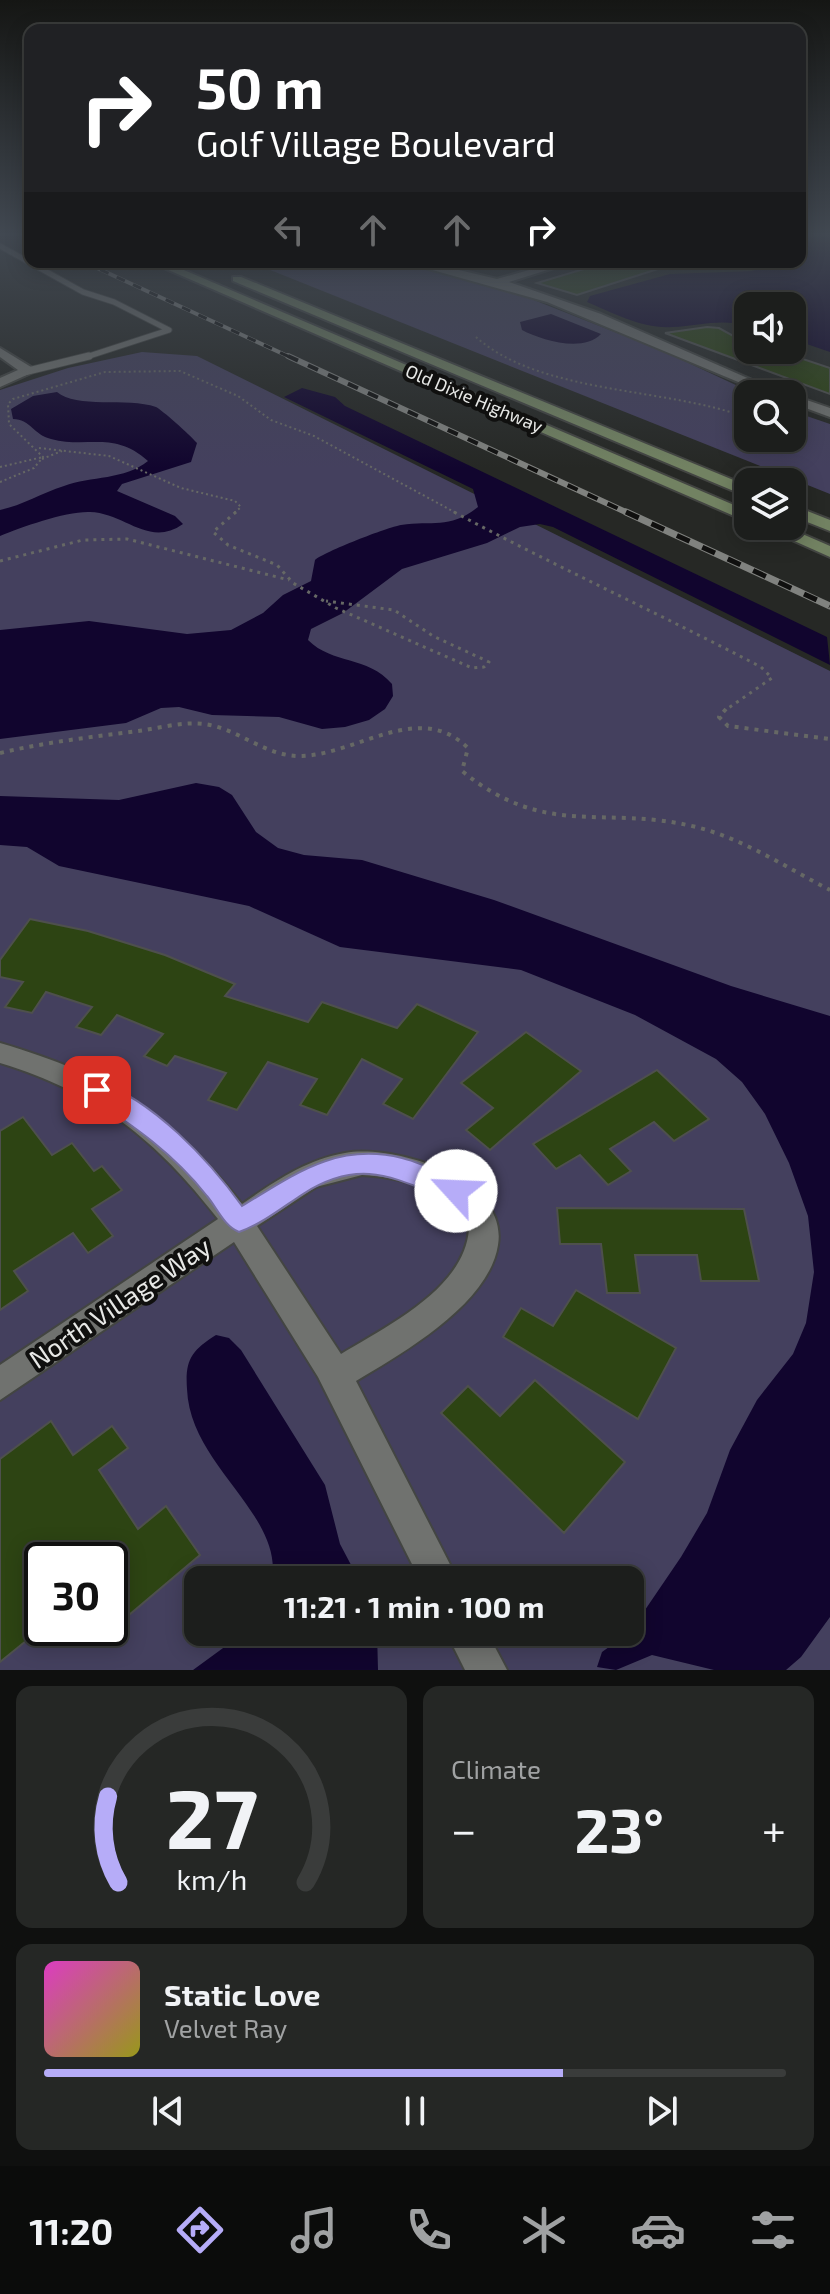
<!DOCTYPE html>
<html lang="en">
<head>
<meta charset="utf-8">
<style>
	:root { --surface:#1c1e1c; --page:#252725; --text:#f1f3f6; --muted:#a0a2a3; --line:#3a3c3b; --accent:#b6acf8 }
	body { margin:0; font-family:"Exo 2",sans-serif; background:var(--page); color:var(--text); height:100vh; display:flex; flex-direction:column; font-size:30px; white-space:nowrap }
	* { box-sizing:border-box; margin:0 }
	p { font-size:26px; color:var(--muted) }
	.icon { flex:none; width:44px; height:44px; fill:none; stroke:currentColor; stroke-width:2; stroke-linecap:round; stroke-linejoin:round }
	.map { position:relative; height:1670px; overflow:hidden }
	.side { display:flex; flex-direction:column; gap:16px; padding:16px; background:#0f100f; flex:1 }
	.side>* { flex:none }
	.guide { position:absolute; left:24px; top:24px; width:782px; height:244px; border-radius:16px; box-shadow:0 4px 20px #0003,0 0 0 2px var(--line); background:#202124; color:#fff; overflow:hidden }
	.tools { position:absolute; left:734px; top:292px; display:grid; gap:16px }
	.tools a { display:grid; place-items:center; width:72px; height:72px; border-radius:16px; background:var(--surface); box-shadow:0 4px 20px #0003,0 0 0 2px var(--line); font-size:40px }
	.speed { position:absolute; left:24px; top:1542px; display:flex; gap:16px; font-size:40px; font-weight:700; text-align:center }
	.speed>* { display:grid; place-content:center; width:104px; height:104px; border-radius:50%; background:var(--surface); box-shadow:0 4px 20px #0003,0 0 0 2px var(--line); line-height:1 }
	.speed .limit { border:4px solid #111; border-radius:12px; background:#fff; color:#111 }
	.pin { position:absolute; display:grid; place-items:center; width:68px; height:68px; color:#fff; margin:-34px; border-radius:16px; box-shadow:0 4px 12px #0006 }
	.me { position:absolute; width:88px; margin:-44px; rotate:295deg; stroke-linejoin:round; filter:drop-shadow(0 0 6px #0008) }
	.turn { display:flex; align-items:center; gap:28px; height:168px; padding:0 40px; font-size:36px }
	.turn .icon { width:104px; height:104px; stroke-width:2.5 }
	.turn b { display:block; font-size:56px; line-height:68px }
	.lanes { display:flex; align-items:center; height:76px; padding:0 40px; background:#0003; justify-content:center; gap:40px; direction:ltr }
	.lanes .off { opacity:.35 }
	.big { font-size:60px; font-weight:700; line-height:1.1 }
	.side .card { flex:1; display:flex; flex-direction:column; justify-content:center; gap:12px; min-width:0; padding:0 28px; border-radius:16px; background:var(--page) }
	.side .dial { align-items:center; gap:0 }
	.dial svg { height:208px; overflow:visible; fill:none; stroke:var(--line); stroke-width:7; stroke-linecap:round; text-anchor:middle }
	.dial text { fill:var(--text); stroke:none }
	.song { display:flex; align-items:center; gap:24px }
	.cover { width:96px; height:96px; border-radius:12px; background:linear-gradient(135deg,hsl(310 70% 55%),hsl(60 70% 35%)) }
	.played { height:8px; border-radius:4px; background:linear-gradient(90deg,var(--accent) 70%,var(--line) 70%) }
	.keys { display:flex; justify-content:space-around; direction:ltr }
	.heat { display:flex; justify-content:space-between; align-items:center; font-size:44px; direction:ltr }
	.side .tiles { flex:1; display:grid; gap:16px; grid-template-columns:1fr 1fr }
	.card:last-child { grid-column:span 2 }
	.trip { position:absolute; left:184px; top:1566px; width:460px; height:80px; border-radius:16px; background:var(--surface); box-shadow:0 4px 20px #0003,0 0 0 2px var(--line); font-weight:700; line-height:80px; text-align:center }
	.tabs { display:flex; height:128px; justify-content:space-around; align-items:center; background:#0b0c0b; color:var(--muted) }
	.tabs .icon { width:56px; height:56px }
	.tabs .active { color:var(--accent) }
	.tabs b { font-size:36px; color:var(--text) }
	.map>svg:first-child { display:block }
</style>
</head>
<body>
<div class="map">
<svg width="830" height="1670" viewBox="0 0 830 1670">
	<rect width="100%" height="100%" fill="#262825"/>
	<path fill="#44405e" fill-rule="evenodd" d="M 250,262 L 387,262 L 491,283 L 665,352 L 755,394 L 748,394 L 748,438 L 792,438 L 792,411 L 830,424 L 830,494 Z
		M 142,352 L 197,356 L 830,671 L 830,1670 L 0,1670 L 0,390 L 68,368 ZM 42,1560 L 110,1560 L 110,1628 L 42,1628 ZM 198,1580 L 630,1580 L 630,1632 L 198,1632 Z"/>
	<path fill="#11052e" d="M 800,234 L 830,234 L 830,352 L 792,339 L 792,306 L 748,306 L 748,326 C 720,318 700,326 672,327 C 643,329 613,313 587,302 L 590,296 L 670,274 L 755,271 L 721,262 L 800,262 Z
		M 551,314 L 601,334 C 583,353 541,340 522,330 L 520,322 Z
		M 302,388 L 335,397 L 345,406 L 827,637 L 830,665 L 553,527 L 540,524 L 520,527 L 487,543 L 402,569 L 343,613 L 311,629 L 308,640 C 333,665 367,655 392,684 L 393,696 L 385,709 L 369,720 L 345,727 L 322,729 L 279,717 L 212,715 L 179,707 L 161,708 L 126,723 L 0,739 L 0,630 L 89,621 L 187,634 L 231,630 L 263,613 L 283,595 L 311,581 L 315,560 C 324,552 388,527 401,525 C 433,520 449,530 478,507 L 473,489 L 284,397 Z
		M 57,392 C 76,409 127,397 156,407 C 162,410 189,434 197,443 L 191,462 L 122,484 L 117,491 L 175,516 L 183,524 C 149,548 125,513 90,512 C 66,511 22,527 0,536 L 0,510 C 23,505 42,493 64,486 C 91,476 125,480 148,461 C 113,430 88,449 51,439 C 34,435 30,419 13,419 L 11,409 L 33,396 Z
		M 196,783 L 219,787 L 232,795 L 256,832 L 278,848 L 304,855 L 362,860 L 494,900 L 731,986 L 830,1016 L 830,1617 L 801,1657 L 786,1670 L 714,1670 L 652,1655 L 616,1670 L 597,1667 L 602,1652 L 630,1632 L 681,1557 L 707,1513 L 730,1450 L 757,1400 L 793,1354 L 806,1323 L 814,1272 L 808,1216 L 789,1163 L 765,1114 L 742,1082 L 716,1059 L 635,1015 L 521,970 L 340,947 L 249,906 L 59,866 L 27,847 L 0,845 L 0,796 L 119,800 Z
		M 216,1335 L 229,1338 L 241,1350 L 325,1485 L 340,1544 L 359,1580 L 272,1580 C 283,1513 190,1466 187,1389 C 185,1360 191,1351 216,1335 Z
		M 245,1632 L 377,1632 L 378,1670 L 193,1670 Z"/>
	<path fill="#2d4413" stroke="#4e504d" stroke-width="2" d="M 578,262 L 666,262 L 667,266 L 577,295 L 537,283 L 584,269 L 578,267 Z
		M 707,327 L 719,328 L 748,344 L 748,350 L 776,350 L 830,368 L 830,394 L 665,333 Z
		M 30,919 L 88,931 L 165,955 L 235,984 L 225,996 L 308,1022 L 322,1002 L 397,1028 L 417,1004 L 478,1032 L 413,1119 L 383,1104 L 402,1079 L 362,1059 L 327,1115 L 300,1105 L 317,1079 L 268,1062 L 237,1110 L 208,1100 L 226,1073 L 175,1056 L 167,1066 L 144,1056 L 163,1034 L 117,1015 L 101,1035 L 76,1027 L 92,1007 L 46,992 L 32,1013 L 5,1007 L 23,982 L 0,977 L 0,960 Z
		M 526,1032 L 581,1071 L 490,1150 L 466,1130 L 493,1108 L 461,1083 Z
		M 657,1070 L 709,1119 L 674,1141 L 654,1122 L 610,1149 L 631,1171 L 608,1185 L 580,1155 L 556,1169 L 533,1144 Z
		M 23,1117 L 52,1155 L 72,1143 L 94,1171 L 102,1166 L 122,1190 L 92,1209 L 113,1236 L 88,1253 L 73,1233 L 14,1271 L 28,1291 L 0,1310 L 0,1131 Z
		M 557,1208 L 744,1209 L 759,1281 L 701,1281 L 697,1255 L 635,1255 L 640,1293 L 607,1293 L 601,1244 L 560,1244 Z
		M 576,1290 L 676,1348 L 638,1419 L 503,1337 L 521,1308 L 553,1326 Z
		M 535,1380 L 625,1462 L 564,1533 L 441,1413 L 468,1386 L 500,1416 Z
		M 51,1421 L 73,1455 L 112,1426 L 128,1448 L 99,1470 L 138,1529 L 166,1506 L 200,1555 L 110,1631 L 110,1560 L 42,1560 L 42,1628 L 0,1662 L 0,1459 Z"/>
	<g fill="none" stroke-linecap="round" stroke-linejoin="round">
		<defs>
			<path id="service-far1" d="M 0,246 L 83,292 L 114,302 L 169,330 L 83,358"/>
			<path id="service" d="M 24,372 L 89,356"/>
			<path id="minor" d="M 404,262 L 425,262 L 497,279 L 557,262 L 573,262 L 509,282 L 601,314 L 784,394 L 767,394 L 547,302 Z
				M 0,348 L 31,367 L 31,373 L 0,387 L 0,378 L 18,370 L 0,357 Z
				M 792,395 L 830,408 L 830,417 L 792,403 Z
				M 0,1043 C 112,1076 168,1113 242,1204 C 274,1182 305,1160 345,1153 C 395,1144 509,1179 498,1245 C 489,1304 403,1353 356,1381 L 458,1580 L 420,1580 L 318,1377 L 234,1242 L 0,1400 L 0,1365 L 218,1219 C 156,1139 98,1093 0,1063 ZM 362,1175 C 400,1177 452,1189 469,1228 C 466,1288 387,1326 341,1354 L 257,1226 L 316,1187 Z
				M 446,1632 L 487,1632 L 507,1670 L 465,1670 Z"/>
			<path id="secondary" d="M 150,262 L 165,262 L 748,511 L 748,522 Z
				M 233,277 L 241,277 L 748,486 L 748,497 L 233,281 Z
				M 792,505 L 830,520 L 830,531 L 792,516 Z
				M 761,526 L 784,526 L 830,546 L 830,557 Z"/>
		</defs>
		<use href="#service-far1" stroke="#434542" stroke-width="7"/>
		<use href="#service" stroke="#434542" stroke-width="9"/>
		<use href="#minor" stroke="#434542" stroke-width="4"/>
		<use href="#secondary" stroke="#434542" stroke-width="4"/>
		<path stroke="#666865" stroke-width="2" stroke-dasharray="2 3" stroke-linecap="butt" d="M 476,337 C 541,395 667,387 748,418
			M 39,448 L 109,456 L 181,488 L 235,501 L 241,507 L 233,514
			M 42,459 L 62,451
			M 0,467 L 43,457
			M 0,482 L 34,468 L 43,457 L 9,424 L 8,404 L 13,399 L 105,372 L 180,371 L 238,396 L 271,420 L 314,436 L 458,514"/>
		<path stroke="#666865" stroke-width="3" stroke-dasharray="3 5" stroke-linecap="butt" d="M 236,512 L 213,532 L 228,545 L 277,565 L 293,583 L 336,608 L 472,668 L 484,667 L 489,662 L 433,636 L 394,610 L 326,601
			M 454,512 C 555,566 660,614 761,667 L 772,678 L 724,711
			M 0,561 L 83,540 L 127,539 L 289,580"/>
		<path stroke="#666865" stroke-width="4" stroke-dasharray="4 6" stroke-linecap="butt" d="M 726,709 L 719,717 L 728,726 L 830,739
			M 0,753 C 46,742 92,737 138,731 C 161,728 187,720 210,725 C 243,732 267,757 302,756 C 358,754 419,700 468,748 L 462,771 C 547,840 603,804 696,827 C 744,839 787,868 830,890"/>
		<use href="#service-far1" stroke="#70726f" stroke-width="5"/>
		<use href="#service" stroke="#70726f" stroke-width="7"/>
		<use href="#minor" fill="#70726f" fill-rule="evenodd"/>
		<use href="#secondary" fill="#728262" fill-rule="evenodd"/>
		<defs>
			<path id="rail-far2" d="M 22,234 L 30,237
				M 84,262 L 292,358"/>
			<path id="rail-far1" d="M 288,356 L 630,514"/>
			<path id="rail" d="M 626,512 L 830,606"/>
		</defs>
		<use href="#rail-far2" stroke="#80827f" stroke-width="4"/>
		<use href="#rail-far1" stroke="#80827f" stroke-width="6"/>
		<use href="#rail" stroke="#80827f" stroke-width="7"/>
		<use href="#rail-far2" stroke="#10100f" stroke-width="3" stroke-dasharray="9" stroke-linecap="butt"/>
		<use href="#rail-far1" stroke="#10100f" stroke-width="4" stroke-dasharray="11" stroke-linecap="butt"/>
		<use href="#rail" stroke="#10100f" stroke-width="5" stroke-dasharray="14" stroke-linecap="butt"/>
	</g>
	<linearGradient id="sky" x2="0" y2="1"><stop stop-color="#151614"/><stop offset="0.5" stop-color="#414851"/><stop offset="1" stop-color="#414851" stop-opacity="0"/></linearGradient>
	<rect width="830" height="468" fill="url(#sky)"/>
	<path fill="#b6acf8" stroke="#7670a1" stroke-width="2" d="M 97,1081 C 153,1100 209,1160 242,1206 C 295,1174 337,1142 402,1158 C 423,1163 445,1175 465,1184 L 469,1191 L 465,1199 L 456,1202 C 398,1181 364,1155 303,1194 C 283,1207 262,1224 239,1232 C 224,1226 217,1208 207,1196 C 174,1154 133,1125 89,1097 L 86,1090 L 89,1084 Z"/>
	<g text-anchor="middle" stroke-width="8" stroke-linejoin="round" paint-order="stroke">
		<g font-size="18" fill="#e7e8e6" stroke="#10100f">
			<text transform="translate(474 399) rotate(23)" y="6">Old Dixie Highway</text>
		</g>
		<g font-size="26" fill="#e7e8e6" stroke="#10100f">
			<text transform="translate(120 1303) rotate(-34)" y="9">North Village Way</text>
		</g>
	</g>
</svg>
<div class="tools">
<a><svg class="icon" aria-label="sound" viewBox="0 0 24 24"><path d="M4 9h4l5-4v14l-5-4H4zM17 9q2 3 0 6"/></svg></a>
<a><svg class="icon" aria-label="search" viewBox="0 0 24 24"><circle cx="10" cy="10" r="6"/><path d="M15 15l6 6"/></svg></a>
<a><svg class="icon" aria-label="layers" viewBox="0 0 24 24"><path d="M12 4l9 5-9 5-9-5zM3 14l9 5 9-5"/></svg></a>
</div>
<div class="speed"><div class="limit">30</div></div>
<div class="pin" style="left:97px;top:1090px;background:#d93025"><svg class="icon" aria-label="arrive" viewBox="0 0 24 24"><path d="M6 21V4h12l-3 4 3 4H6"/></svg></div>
<svg class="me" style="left:456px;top:1191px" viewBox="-20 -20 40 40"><circle r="19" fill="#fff"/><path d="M0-13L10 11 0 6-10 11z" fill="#b6acf8"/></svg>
<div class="trip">11:21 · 1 min · 100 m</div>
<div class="guide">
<div class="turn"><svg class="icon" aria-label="right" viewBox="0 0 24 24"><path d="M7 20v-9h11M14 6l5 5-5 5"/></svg><div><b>50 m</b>Golf Village Boulevard</div></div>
<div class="lanes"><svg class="icon off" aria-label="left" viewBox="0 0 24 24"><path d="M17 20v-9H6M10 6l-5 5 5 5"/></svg><svg class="icon off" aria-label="ahead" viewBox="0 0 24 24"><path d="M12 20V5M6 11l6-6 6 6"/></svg><svg class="icon off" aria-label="ahead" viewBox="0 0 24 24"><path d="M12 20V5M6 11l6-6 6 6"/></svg><svg class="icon" aria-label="right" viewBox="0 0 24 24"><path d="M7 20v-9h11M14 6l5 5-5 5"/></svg></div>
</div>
</div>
<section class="side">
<div class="tiles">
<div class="card dial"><svg viewBox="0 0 100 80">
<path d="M14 69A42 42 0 1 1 86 69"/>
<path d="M14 69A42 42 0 0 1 10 36" stroke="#b6acf8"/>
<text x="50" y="56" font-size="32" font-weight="700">27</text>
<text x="50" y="72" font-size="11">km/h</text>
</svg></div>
<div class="card"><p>Climate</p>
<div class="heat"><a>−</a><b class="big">23°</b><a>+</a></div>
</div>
<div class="card">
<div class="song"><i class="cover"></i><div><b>Static Love</b><p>Velvet Ray</p></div></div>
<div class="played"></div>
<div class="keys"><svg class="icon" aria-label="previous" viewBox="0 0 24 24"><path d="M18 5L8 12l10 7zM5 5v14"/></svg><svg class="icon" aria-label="pause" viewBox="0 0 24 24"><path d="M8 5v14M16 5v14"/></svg><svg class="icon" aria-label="next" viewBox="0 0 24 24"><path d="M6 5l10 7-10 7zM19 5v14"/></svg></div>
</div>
</div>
</section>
<nav class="tabs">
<b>11:20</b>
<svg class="icon active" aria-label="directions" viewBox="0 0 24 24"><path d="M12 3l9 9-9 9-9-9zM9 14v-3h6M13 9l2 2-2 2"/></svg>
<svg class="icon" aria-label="music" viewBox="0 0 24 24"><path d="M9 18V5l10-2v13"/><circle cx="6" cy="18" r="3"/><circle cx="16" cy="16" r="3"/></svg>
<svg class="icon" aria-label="phone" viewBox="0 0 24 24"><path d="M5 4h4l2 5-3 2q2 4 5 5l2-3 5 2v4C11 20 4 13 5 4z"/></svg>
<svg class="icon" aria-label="climate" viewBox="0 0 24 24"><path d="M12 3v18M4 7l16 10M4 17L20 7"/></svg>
<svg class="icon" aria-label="car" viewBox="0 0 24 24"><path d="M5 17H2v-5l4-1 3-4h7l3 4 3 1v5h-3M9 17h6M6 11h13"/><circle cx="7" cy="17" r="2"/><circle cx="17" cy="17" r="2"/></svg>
<svg class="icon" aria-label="filters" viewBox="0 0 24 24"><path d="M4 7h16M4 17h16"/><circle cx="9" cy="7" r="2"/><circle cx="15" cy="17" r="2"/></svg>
</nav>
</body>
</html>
